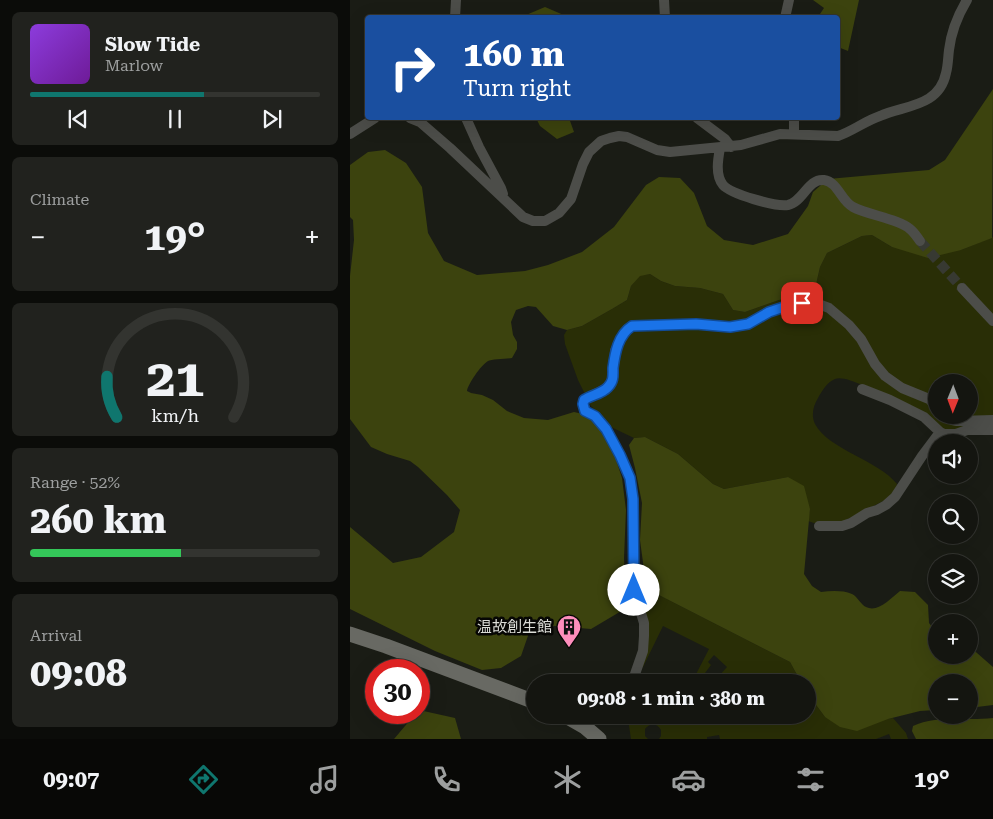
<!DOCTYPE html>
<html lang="en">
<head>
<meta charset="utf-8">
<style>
	:root { --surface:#141510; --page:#21221e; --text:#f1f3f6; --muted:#9d9f9f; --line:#333430; --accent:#0f766e }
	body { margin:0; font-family:"Roboto Serif","Noto Sans JP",serif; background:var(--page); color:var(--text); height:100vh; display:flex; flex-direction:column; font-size:19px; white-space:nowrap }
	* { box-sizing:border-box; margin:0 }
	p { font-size:16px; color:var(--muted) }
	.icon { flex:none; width:28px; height:28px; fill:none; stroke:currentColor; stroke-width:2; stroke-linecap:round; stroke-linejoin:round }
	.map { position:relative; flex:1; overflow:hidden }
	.drawer { display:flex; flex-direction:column; gap:12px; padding:12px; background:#0b0c09; width:350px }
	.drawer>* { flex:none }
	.hud { position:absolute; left:15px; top:15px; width:475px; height:105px; border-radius:5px; box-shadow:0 5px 20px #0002,0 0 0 1px var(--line); background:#1a4fa0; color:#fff; overflow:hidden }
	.needle { width:32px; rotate:181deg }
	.tools { position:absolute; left:578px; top:374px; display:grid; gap:10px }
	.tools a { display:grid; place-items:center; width:50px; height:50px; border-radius:50%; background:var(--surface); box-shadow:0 5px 20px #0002,0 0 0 1px var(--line); font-size:25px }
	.speed { position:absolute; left:15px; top:659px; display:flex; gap:10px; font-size:25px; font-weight:700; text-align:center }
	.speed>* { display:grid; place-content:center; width:65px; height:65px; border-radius:50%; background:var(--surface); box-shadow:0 5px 20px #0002,0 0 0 1px var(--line); line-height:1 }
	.speed .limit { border:8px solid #d22; background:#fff; color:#111 }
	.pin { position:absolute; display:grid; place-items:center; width:42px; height:42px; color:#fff; margin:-21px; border-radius:10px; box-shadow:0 2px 8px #0006 }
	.me { position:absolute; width:55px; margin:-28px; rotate:0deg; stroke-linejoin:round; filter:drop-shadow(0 0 4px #0008) }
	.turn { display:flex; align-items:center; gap:18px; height:105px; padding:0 15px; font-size:22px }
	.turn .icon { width:65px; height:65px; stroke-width:2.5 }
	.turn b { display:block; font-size:35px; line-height:42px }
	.big { font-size:38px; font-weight:700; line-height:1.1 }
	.drawer .card { flex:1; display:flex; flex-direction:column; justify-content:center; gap:8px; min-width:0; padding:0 18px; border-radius:8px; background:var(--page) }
	.drawer .dial { align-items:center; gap:0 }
	.dial svg { height:130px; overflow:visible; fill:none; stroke:var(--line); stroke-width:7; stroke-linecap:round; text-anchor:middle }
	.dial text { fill:var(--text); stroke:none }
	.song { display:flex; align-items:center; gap:15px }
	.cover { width:60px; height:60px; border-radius:8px; background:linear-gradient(135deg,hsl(270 70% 55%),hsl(280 70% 35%)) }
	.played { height:5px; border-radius:2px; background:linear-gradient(90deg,var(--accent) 60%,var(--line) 60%) }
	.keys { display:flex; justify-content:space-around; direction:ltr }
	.heat { display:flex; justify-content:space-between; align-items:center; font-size:28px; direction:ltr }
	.charge { height:8px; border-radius:4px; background:linear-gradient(90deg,#34c759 52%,var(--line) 0) }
	.trip { position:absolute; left:176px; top:674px; width:290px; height:50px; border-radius:25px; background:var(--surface); box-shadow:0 5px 20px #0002,0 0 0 1px var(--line); font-weight:700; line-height:50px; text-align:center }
	.tab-bar { display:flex; height:80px; justify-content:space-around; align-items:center; background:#080806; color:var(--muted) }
	.tab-bar .icon { width:35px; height:35px }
	.tab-bar .on { color:var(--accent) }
	.tab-bar b { font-size:22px; color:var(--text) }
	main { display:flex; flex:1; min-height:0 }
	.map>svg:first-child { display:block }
</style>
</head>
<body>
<main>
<section class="drawer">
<div class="card">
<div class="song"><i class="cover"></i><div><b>Slow Tide</b><p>Marlow</p></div></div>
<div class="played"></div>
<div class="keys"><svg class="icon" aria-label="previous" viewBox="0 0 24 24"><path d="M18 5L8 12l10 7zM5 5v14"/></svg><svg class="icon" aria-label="pause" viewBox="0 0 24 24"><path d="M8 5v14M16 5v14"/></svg><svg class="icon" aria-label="next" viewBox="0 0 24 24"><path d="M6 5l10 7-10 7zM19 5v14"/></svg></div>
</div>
<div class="card"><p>Climate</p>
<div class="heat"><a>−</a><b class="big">19°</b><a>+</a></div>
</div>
<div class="card dial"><svg viewBox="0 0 100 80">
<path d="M14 69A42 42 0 1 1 86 69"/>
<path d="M14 69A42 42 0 0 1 8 44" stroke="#0f766e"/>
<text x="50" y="56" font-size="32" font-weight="700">21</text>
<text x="50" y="72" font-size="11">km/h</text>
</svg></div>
<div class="card"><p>Range · 52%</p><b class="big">260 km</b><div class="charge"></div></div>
<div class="card"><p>Arrival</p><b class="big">09:08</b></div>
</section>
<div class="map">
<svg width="643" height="739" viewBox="0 0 643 739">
	<rect width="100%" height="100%" fill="#1a1c15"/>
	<path fill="#292e06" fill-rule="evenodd" d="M 522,235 L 542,247 L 611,250 L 643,237 L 643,427 C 634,428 600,433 594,430 C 572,422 504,372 485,379 C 477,382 472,391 468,398 C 463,406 461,416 465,424 C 479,450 528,460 547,484 L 545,490 L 537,499 L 492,522 L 464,523 L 458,521 L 460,509 L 438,477 L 374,489 L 363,484 L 328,454 L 295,437 L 284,438 L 261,427 L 241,406 L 228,380 L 215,344 L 214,335 L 217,330 L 232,326 L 262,309 L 277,300 L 281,286 L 290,275 L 300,274 L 311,281 L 325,286 L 350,288 L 373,294 L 383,310 L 395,312 L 429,300 L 457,296 L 465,289 L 470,267 L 477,253 L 512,236 ZM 586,382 L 619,382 L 619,415 L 586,415 Z
		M 309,595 L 440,662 L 451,682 L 383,682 L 373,674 L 365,682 L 342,682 L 359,649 L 313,626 L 293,667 L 291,668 L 292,610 L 298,602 L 303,601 ZM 364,655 L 377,667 L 369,676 L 365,673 L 361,678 L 355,673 L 361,665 L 358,662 Z
		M 458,694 L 475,717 L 538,719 L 543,718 L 556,733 L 558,739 L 541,739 L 539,734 L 526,739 L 370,739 L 369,735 L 357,737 L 357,739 L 309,739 L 311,736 L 311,730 C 307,723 300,723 295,729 L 295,736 L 298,739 L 281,739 L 278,719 L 273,715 L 387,715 L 386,717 L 394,724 L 402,715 L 458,715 Z"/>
	<path fill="#3c430e" d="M 463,0 L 509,0 L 498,51 L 488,47 L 488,18 L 468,17 L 474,8 Z
		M 195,7 L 216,16 L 216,17 L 174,17 L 176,15 Z
		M 643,89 L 642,238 L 611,250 L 578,258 L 542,247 L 522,235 L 512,236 L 477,253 L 470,267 L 465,289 L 457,296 L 429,300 L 395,312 L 383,310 L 373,294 L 350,288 L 325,286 L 311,281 L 300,274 L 290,276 L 281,286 L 277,300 L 262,309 L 232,326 L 217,330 L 203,326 L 186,307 L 178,306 L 166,310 L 161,322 L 163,335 L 167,342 L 167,349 L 162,358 C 156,359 141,359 138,361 C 131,365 118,384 117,391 L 121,393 L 132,395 L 143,400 L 157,411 L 174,418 L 198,420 L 224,412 L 233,414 L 244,419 L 262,447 L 272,478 L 276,510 L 274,558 L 276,595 L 273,610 L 241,629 L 194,625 L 180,630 L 171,656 L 151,668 L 132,670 L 85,651 L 0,609 L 0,527 L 43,563 L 71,557 L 104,532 L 110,510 L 97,495 L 68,467 L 60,461 L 37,454 L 21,447 L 0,419 L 0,276 L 4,240 L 3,220 L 0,217 L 0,165 L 18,152 L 35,150 L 56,163 L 72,187 L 78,233 L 94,261 L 127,275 L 175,271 L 198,265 L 232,252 L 264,227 L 296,185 L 309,177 L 330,178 L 344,193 L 357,226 L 374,240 L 403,245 L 438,234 L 458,206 L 463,192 L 478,179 L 579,170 L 595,160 Z
		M 186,118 L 219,118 L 224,132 L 207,139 L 190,126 Z
		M 295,437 L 328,454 L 363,484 L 374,489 L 438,477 L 454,486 L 460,509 L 454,574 L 462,586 L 471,592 C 481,591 492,590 502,594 C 508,597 511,605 516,607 C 528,613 541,598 550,591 L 565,592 L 578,605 L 579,623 L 586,632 L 586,655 L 619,655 L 619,646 L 643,667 L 643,705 L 619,708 L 619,682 L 586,682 L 586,710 L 570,711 L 538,719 L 507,731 L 490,727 L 475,717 L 458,694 L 458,682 L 451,682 L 440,662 L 303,592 L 294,570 L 290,540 L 292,503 L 285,468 L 279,445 L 284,438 Z
		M 69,710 L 105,718 L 111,739 L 44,739 L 66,713 L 69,712 Z
		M 643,718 L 643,739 L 566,739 L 562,731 L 563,726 C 584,715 619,721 643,718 Z"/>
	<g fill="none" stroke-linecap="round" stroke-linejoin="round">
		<path stroke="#373932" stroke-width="10" stroke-dasharray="10 5" stroke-linecap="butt" d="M 570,241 L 612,288"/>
		<path stroke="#4c4d49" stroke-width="10" d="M 314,0 L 315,18
			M 105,18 L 106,0
			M 435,18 L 439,0
			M 60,118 L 70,122 L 100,148 L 173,217 L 183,221 L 195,221 L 209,213 L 221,199 L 233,164 L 239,152 L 251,141 L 260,138 L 269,136 L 277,137 L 307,150 L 320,152 L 391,145 L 430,134 L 488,136 C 503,131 515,121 530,116 C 555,105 589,107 596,73 C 598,66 598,58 599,50 C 601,33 608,15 617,0
			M 116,118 L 129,147 L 151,188 L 153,194
			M 347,118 L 375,139 L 381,147
			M 444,118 L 444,134
			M 0,134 L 25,118
			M 370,148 C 368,159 365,175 373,185 C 381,194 425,207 438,205 C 453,202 458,178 474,180 C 488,182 491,201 503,207 C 518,215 549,219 560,229 C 564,232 567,237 570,241
			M 612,288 L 643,321
			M 512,389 L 540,400 L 574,417 L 590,432 L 594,434 L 606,434 L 617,430 L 643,430
			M 595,415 L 602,420 L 607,421 L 643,420
			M 469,526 L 492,526 L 501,523 L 517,513 L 527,510 L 536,505 L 545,497 L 572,456 L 590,432
			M 285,674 L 293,651 L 294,636 L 294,623 L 284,590 L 283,499 L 280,478 L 270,455 L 256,429 L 245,416 L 235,411 L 233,404 L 234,400 C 245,392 256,393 263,379 L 265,351 L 273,334 L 277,329 L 282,326 L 346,324 L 380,327 L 398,324 L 419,312 L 440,305 L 463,302 L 479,308 L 499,325 L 511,339 L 525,364 L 535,376 L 552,388 L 579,399 L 586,406"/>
		<path stroke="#686963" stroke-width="15" d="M 0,634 L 36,646 L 185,702
			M 214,715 L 235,727 L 249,739"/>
	</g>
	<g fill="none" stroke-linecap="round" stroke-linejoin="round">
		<defs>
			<path id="route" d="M 284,590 L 283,499 L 280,478 L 270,455 L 256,429 L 245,416 L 235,411 L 233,404 L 234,400 C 241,395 252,394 258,387 C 264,381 263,375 263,368 C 265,353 268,335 282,326 L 346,324 L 380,327 L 398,324 L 419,312 L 440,305 L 452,303"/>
		</defs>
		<use href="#route" stroke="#114b97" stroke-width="12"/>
		<use href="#route" stroke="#1a73e8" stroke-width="9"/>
	</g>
	<defs>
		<symbol id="building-pin" viewBox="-11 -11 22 30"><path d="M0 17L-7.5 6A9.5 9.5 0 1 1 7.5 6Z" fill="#fe8ebc" stroke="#060604"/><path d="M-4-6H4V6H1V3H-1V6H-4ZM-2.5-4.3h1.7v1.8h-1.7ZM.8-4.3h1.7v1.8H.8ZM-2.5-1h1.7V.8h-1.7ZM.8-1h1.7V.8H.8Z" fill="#111"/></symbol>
	</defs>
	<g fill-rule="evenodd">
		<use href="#building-pin" x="205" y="613" width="28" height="38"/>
	</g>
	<g text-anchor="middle" stroke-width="5" stroke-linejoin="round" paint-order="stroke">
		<g font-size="15" fill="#dbdcd7" stroke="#060604" text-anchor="end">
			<text x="202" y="632">温故創生館</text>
		</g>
	</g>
</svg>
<div class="tools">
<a><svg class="needle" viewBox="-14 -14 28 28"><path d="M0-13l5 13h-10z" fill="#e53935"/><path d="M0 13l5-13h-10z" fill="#9d9f9f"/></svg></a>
<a><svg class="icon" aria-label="sound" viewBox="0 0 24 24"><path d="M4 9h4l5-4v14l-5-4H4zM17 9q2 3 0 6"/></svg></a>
<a><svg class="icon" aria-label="search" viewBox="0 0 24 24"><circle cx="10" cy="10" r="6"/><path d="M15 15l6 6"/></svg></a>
<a><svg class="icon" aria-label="layers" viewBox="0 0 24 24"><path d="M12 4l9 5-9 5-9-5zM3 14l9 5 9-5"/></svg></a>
<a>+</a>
<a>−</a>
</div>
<div class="speed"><div class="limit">30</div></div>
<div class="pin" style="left:452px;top:303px;background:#d93025"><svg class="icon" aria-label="arrive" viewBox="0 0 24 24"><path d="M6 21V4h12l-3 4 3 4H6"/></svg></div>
<svg class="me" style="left:284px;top:590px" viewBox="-20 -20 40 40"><circle r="19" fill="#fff"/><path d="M0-13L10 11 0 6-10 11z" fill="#1a73e8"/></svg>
<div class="trip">09:08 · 1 min · 380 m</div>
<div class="hud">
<div class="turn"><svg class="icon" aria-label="right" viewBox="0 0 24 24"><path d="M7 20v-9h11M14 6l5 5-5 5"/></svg><div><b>160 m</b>Turn right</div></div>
</div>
</div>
</main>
<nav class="tab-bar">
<b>09:07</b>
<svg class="icon on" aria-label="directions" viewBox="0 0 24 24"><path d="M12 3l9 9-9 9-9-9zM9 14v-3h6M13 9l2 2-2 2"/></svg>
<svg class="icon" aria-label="music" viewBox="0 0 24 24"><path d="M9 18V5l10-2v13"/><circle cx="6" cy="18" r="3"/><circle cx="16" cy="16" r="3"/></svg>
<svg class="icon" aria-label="phone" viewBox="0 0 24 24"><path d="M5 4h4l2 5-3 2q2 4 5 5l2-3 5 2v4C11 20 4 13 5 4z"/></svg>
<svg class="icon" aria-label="climate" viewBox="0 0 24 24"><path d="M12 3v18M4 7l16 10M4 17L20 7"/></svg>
<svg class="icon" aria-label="car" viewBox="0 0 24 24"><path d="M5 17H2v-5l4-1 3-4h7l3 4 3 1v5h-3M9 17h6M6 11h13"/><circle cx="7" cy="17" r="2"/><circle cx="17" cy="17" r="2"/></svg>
<svg class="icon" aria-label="filters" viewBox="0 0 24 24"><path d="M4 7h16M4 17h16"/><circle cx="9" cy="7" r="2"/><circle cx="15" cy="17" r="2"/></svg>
<b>19°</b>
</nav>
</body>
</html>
